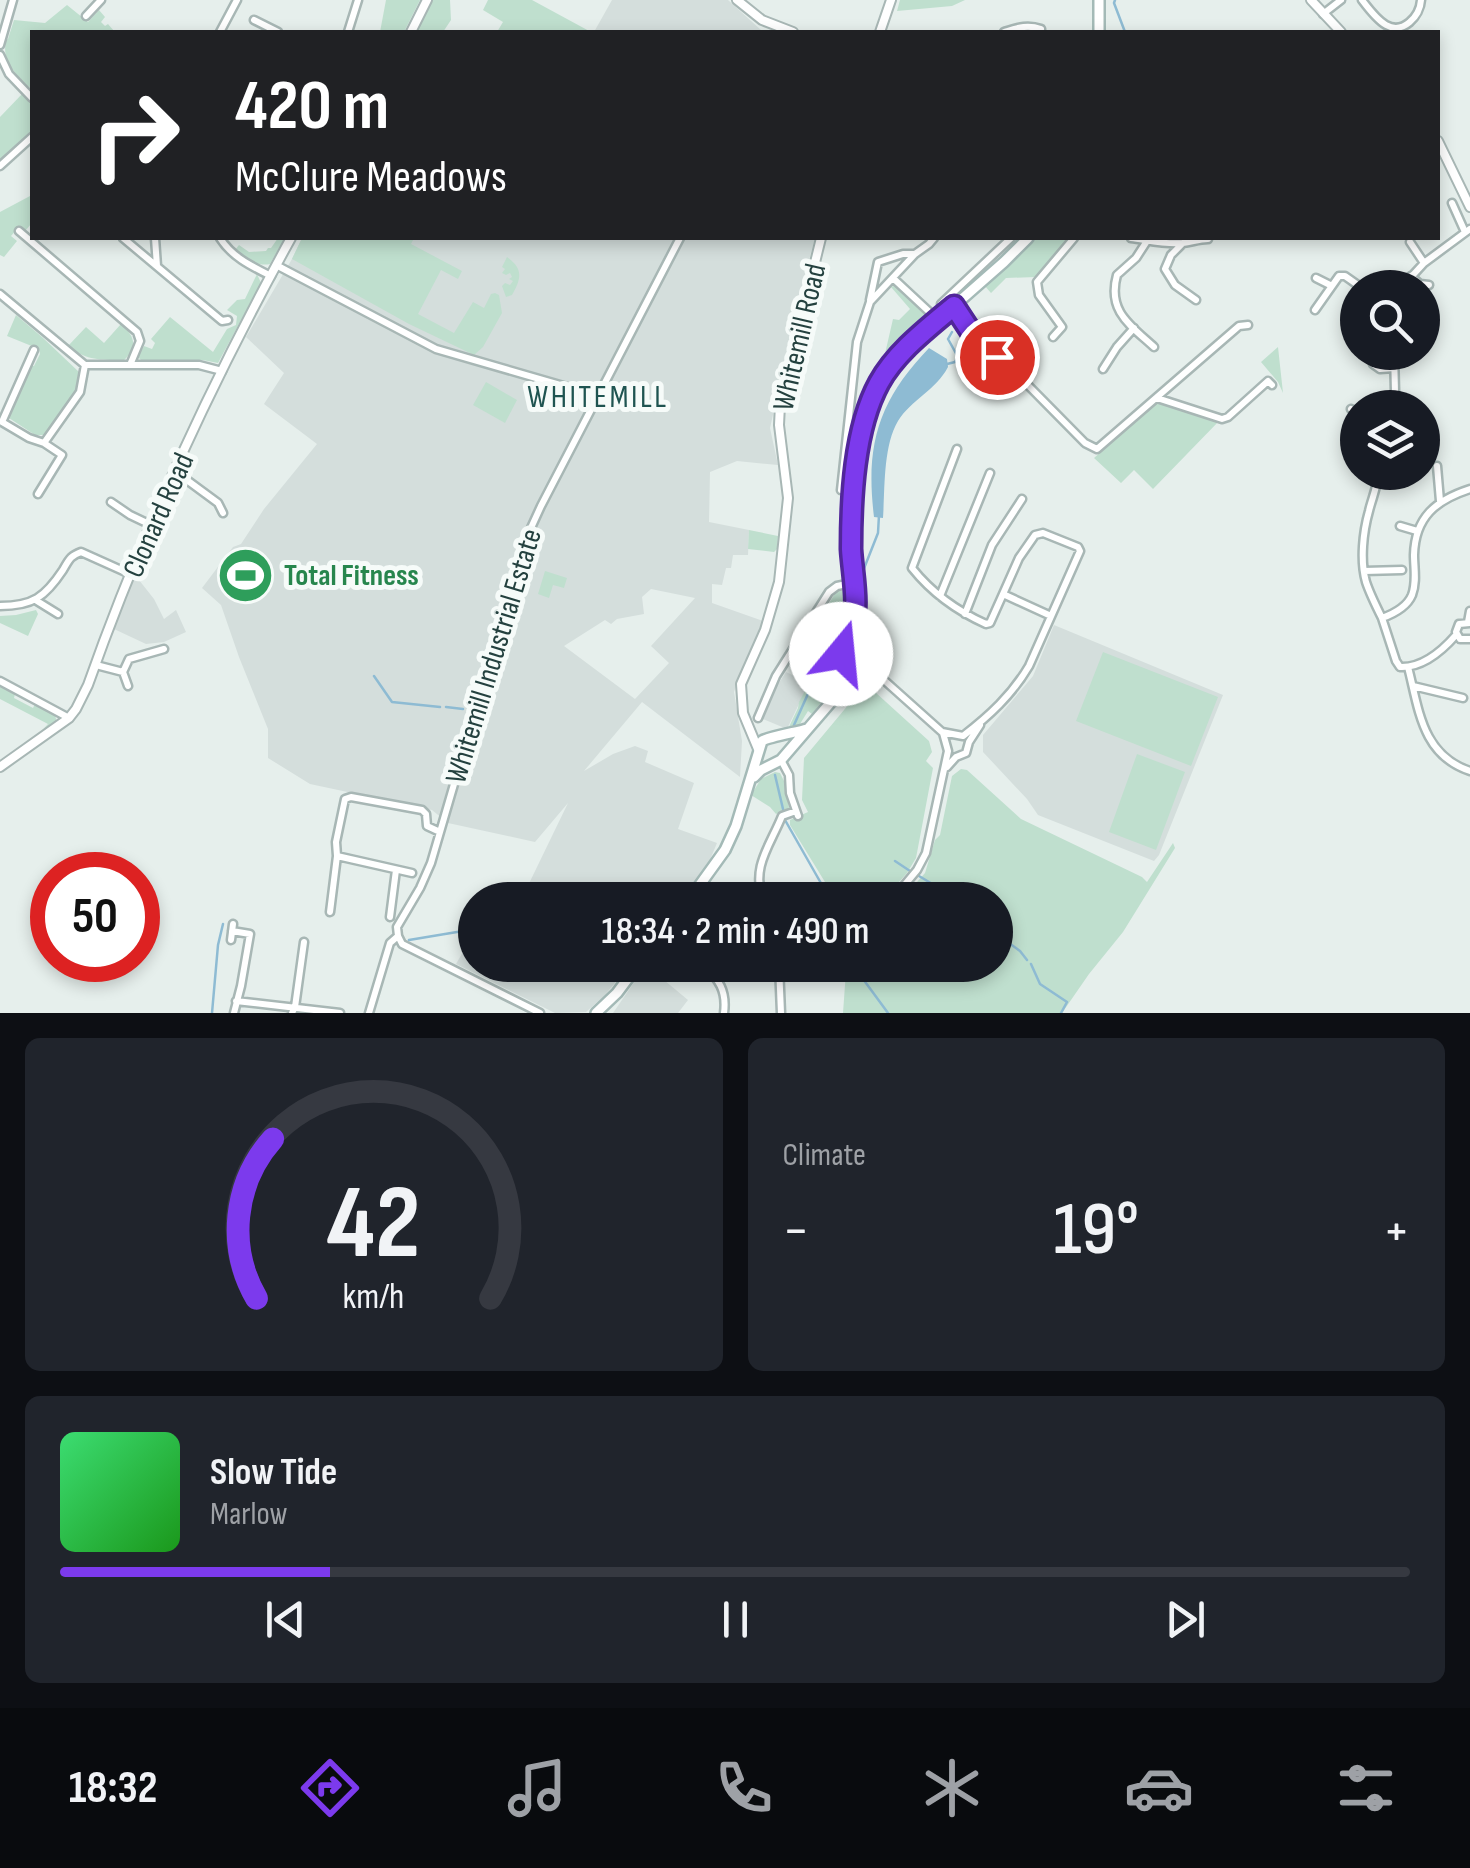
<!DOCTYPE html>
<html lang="en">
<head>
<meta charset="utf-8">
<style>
	:root { --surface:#171b24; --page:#20242c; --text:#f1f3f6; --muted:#9ea1a6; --line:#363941; --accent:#7c3aed }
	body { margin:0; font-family:"Sofia Sans Condensed",sans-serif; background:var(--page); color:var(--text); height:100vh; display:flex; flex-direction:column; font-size:38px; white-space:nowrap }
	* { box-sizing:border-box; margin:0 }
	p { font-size:32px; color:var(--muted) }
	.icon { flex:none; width:55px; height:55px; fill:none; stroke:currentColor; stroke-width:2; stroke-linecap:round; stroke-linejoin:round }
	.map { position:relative; height:1013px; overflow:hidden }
	.sheet { display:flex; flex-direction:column; gap:25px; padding:25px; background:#0d0f14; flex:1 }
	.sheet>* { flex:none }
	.hud { position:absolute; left:30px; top:30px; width:1410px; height:210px; border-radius:0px; box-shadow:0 5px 15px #0003; background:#202124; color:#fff; overflow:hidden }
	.buttons { position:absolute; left:1340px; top:270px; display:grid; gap:20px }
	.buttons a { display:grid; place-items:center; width:100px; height:100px; border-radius:50%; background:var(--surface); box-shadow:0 5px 15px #0003; font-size:50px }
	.speed { position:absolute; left:30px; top:852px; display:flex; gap:20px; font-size:50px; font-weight:700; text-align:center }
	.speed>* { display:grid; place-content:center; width:130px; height:130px; border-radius:50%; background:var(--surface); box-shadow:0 5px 15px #0003; line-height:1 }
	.speed .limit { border:15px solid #d22; background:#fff; color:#111 }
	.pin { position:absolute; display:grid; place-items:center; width:85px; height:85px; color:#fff; margin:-42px; border:5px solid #fff; border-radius:50%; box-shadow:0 2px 10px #0007 }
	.me { position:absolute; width:110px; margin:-55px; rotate:17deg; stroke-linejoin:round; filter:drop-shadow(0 0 8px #0008) }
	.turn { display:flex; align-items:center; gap:35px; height:210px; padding:0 40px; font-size:45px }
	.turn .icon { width:130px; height:130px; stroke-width:2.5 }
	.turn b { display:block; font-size:70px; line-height:85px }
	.big { font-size:75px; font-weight:600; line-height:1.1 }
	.sheet .widget { flex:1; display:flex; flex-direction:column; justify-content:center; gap:15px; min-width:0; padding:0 35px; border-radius:15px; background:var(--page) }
	.sheet .dial { align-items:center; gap:0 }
	.dial svg { height:260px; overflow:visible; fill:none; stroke:var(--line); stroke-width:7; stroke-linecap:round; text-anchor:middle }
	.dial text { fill:var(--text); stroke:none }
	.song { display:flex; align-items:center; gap:30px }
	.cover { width:120px; height:120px; border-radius:15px; background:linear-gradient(135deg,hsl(140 70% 55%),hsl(120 70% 35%)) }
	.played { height:10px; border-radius:5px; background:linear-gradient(90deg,var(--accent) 20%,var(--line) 20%) }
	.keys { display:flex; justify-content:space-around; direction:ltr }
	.heat { display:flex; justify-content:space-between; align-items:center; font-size:55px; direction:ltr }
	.sheet .tiles { flex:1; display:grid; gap:25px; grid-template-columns:1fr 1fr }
	.widget:last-child { grid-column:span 2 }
	.trip { position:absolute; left:458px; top:882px; width:555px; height:100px; border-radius:50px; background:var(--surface); box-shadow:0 5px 15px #0003; font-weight:600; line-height:100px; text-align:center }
	.menu { display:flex; height:160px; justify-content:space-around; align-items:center; background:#090b0e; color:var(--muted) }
	.menu .icon { width:70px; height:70px }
	.menu .active { color:var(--accent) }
	.menu b { font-size:45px; color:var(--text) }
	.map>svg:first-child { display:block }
</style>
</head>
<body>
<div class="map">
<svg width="1470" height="1013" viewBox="0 0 1470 1013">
	<rect width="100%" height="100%" fill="#e6efec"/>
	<path fill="#d4dedc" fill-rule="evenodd" d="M 612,0 L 728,0 L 761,30 L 770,32 L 594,32 Z
		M 302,238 L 815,238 L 801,290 L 770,428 L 778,465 L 737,461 L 710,472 L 709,522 L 749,530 L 748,555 L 733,555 L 731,568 L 726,568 L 722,585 L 712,584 L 712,603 L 763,621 L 741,671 L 734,692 L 742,741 L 740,777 L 642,702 L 584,771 L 613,754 L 635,746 L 648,751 L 645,762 L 694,783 L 678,829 L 717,843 L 704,874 L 683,900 L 521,900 L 568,803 L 535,842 L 448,823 L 432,810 L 310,784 L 268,758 L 268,729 L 239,657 L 221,605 L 202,588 L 233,547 L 241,544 L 264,509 L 317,444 L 264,404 L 284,373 L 246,337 L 292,259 ZM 651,589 L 695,598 L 651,646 L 669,663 L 635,699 L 564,646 L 605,620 L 611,624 L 617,619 L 644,614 L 642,597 Z
		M 135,575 L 154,599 L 164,619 L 176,610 L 186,632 L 164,642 L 146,644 L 114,629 Z
		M 1054,625 L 1223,695 L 1159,855 L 1154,861 L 1038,815 L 1027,799 L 983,752 L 983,735 L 1033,676 Z
		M 786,672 L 809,683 L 787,729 L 763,719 L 777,686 Z
		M 475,931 L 475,965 L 630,965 L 604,996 L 586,1012 L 555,1013 L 456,964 Z
		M 646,965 L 675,965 L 664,980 L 688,1000 L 678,1013 L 613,1013 Z"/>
	<path fill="#bfdfce" d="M 386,0 L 420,0 L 404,32 L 380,32 Z
		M 432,0 L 450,0 L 451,20 L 443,32 L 424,32 L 417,29 Z
		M 488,0 L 532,0 L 591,32 L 497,32 L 503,22 L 483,10 Z
		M 900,0 L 965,0 L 952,6 L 897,11 Z
		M 67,5 L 88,22 L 99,10 L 105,17 L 101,22 L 105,26 L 108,24 L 114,31 L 32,32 L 32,90 C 17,75 1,63 6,40 L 8,39 L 14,20 L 45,23 Z
		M 23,93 L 32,102 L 32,134 L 0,163 L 0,117 Z
		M 30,196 L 32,198 L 32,223 L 25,231 L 19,227 L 11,236 L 17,241 L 4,257 L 0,255 L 0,212 Z
		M 278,238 L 285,238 L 270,264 C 258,267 245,258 235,250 L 239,245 L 249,252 L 266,251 L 268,248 L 271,248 Z
		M 302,238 L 414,238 L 411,244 L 462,271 L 458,279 L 441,270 L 418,314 L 454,333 L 473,302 L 484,308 L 491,294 L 495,293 L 499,295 L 502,313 L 483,347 L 474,355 L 409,324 L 292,259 Z
		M 1034,238 L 1068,238 L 1036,277 L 1006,278 L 991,293 L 984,285 L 1020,254 Z
		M 507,257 C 524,269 521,279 512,295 L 506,297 L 502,286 L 505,283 L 510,285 L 513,281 L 509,279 L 512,277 L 510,273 L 506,275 L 502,273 L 505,269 L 502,267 Z
		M 257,274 L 261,283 L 218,363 L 203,360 L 141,360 L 138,357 L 144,346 L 152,349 L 155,343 L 151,339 L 170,317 L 213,352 L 227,329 L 236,325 L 237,316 L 227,310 L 237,300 L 245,299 Z
		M 896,285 L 929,318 L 889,360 L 884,358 L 893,319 L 899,320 L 910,309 L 891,287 Z
		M 16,315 L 42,337 L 79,372 L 75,395 L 44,435 L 35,435 L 9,418 L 31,366 L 34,366 L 40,354 L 39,349 L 7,336 Z
		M 121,324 C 134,335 139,347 124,360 C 102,360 86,361 68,346 L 86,327 L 104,343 Z
		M 1278,347 L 1283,393 L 1278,382 L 1261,362 Z
		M 486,382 L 517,400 L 505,423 L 473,405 Z
		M 1157,403 L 1220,420 L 1153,489 L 1134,470 L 1121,483 L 1094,458 Z
		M 749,530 L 778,536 L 777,549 L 774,552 L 748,549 Z
		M 545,571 L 567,578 L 564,588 L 553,585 L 549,598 L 538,594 Z
		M 838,591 L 843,591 L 846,595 L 848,607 L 845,608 L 840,635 L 832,651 L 835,676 L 833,687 L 812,714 L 808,711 L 800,724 L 788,729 L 798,708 L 799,702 L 824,655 L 832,631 C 825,628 816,630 810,635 L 834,595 Z
		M 36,610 L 38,614 L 28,636 L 0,623 L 0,616 L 16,615 Z
		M 1103,652 L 1218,697 L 1191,766 L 1076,721 Z
		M 0,686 L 15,694 L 14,698 L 33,708 L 35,704 L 55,715 L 57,723 L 31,742 L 48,724 L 0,699 Z
		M 868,691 L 875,692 L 929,741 L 932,752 L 926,761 L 933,768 L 916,858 L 907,873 L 883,900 L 836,900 L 790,825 L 790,820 L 808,812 L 802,800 L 804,758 L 854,698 Z
		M 1137,754 L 1185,772 L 1156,850 L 1109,832 Z
		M 961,769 L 967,770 L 1021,819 L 1142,877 L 1147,882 L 1173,843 L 1175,848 L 1123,932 L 1089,974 L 1062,1013 L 843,1013 L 846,971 L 849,965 L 995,965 L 995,900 L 901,900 L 925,873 L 935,840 L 940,835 L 952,776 Z
		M 775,772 L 780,773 L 785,783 L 789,808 L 776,814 L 770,807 L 751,795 L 761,779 Z"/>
	<path fill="#8ebbd3" d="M 929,348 L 947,359 L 948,367 C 936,390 911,400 898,421 C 883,446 885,489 883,518 L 874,517 C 865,444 879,400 929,348 Z"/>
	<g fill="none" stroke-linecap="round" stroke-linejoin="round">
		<path stroke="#8ebbd3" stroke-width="2.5" d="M 1115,0 L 1114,3 L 1125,32
			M 947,364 L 955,362 L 958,357 L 948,339 L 952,332
			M 863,571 L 878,533 L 879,515
			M 374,676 L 392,702 L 440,707
			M 446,707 L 463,709
			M 794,725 L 837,629 L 840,610
			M 775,775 L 783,809
			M 785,820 L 822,885 L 828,900
			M 895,861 L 910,871
			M 919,876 L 934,885
			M 937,887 L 945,894
			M 947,895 L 954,900
			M 995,933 L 1020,951 L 1027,960
			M 409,940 L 475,929
			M 1031,964 L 1040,984 L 1067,1002 L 1061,1013
			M 860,975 L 859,971 L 863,965
			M 863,979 L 888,1013
			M 212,1013 L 218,945 L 223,924"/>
		<defs>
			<path id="minor" d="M 1362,0 C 1368,8 1377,20 1386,25 C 1403,35 1420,16 1421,0
				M 1323,14 L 1341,0
				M 86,16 L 101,0
				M 254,20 L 278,32
				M 220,32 L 237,0
				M 348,32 L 358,0
				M 1004,32 C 1017,28 1027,24 1041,29
				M 0,45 L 13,0
				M 0,55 L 9,74 L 32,98
				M 0,166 L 32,137
				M 1452,203 L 1465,232
				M 19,231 L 137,332 L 140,341 L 130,365
				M 123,238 L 222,321 L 228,320
				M 155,238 L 157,266
				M 220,238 C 232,257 251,266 271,276
				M 1131,238 C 1147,240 1166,245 1183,243 C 1192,242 1199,239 1208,239
				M 1147,241 L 1136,258 L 1117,275 C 1107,311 1130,325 1154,347
				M 1410,242 L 1424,263
				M 1183,243 L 1171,255 L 1165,269 L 1175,285 L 1196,300
				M 276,265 L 436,349 L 598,396
				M 1411,276 L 1420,284 L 1429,285
				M 1316,278 L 1332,286
				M 894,279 L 938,320
				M 1401,288 L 1424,263 L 1470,229
				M 0,294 L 85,365 L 199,365 L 222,371
				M 870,300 L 878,262 L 903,254 L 915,254
				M 941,304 L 1011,238
				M 954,306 L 975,338 L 1014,371 L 1085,443 L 1097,449 L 1239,326 L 1248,325
				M 1315,310 L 1339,276 L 1345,276 L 1362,288
				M 1053,337 L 1062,327 L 1039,295 L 1037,282 L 1074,238
				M 34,350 L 2,422 L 29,438 L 44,443 L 80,392 L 85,365
				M 1373,364 L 1380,369 L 1394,368
				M 1103,369 L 1117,347 L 1134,328
				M 1157,398 L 1222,419 L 1228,417 L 1268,381 L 1272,385
				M 1383,408 L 1395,392 L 1394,352
				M 1351,409 L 1358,413
				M 957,449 L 912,568 C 932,593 957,611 986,624 L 990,623 L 1003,594
				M 1437,466 L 1440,501
				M 176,472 L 218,503 L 223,513
				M 1378,472 C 1378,486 1372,498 1369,511 C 1363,532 1360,561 1366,582 C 1370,594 1376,606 1382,618 C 1393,614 1407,607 1412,595 C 1417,582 1414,568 1414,555 C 1415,517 1436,500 1470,489
				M 841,490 L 857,342 L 870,302 L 915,254 L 929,244 L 934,238
				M 38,494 L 62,455 L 44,443
				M 111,502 L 130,515 L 151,525
				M 1400,526 L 1417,531
				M 1364,571 L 1402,570
				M 940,596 L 990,473
				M 37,601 L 58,614
				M 0,606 C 33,606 45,597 63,570 C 69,560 70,556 81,552 L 130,574
				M 965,614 L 992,545 L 1022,499
				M 1382,618 L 1396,661 L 1400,667 C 1422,668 1442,651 1456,635
				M 1468,622 L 1470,611
				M 1470,623 L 1459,624 L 1456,632 L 1460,639 L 1470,639
				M 96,665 L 123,672
				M 1408,667 C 1419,710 1422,755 1470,771
				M 864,674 L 885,681 L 942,732 L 963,736 C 989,716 1012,695 1029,666 L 1080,551 L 1078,547 L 1043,533 L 1035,535 L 1019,558 L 1003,594 L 1051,616
				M 0,681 L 69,718
				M 128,686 L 123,672 L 129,659 L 164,649
				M 1413,686 L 1463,698
				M 758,718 L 776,676 L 829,592 L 837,586 L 852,583
				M 781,760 L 789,775 L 790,793 L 798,816
				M 947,767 L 956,757 L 966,753 L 969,742 L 980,725
				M 337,856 L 412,873
				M 763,900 C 751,867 770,846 782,816 L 796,811
				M 892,900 L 917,870 L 926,853 L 948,751 L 943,733
				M 330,912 L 337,856 L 336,842 L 345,799 L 351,797 L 422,810 L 426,814 L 427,826 L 440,832
				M 390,917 L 396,870
				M 232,931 L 250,934 L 241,986 L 234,1013
				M 231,940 L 233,924
				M 703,965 C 719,979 727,991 724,1013
				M 779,965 L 781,1013
				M 236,1001 L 340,1013
				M 292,1013 L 295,1007 L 304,942
				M 369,1013 L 390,943 L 398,936
				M 540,1013 L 402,944 L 398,936 L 397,927 L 420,888 L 431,863 L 525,541 L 541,506 L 680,238"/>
			<path id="tertiary" d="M 737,0 L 762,20 L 793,32
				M 1311,0 L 1341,32
				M 411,32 L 427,0
				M 880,32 L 891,0
				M 1438,141 L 1470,207
				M 758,749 L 743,713 L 741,684 L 765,630 L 779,582 L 788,498 L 779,425 L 780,405 L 821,238
				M 0,767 L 69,718 L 76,709 L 88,685 C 142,532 213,380 291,238"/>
			<path id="secondary" d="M 1099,32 L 1099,0
				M 841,660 L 847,670 L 858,674 L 873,668 L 877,657 L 856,608 L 852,559 L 851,522 L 859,443 L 873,398 L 880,381 L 913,342 L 1004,262 L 1028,238
				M 837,693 L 841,654 L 846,643 L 855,611
				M 754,777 L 761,770 L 781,760 L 849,681 L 858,674
				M 689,900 L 725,850 L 736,826 L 762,741 C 768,737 797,732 807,729
				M 596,1013 L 617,993 L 638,965"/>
		</defs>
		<use href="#minor" stroke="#a8b7b5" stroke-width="11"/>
		<use href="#tertiary" stroke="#a8b7b5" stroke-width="12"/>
		<use href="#secondary" stroke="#a4bab7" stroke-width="14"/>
		<use href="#minor" stroke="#fff" stroke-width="6"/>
		<use href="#tertiary" stroke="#fff" stroke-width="8"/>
		<use href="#secondary" stroke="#fff" stroke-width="9"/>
	</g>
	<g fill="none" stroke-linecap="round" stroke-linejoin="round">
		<defs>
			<path id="route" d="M 841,654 C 846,640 854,626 855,610 C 857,594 852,567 851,549 C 851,498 854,429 879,383 C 896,352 928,328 954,306 L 975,338 L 997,357"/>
		</defs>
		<use href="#route" stroke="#51269a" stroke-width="25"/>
		<use href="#route" stroke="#7c3aed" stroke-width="18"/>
	</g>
	<defs>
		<symbol id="stadium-disc" viewBox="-11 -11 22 22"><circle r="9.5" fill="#2e9e5b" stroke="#f6fbf9"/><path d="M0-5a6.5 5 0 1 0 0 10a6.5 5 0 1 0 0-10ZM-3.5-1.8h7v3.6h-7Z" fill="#fff"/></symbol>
	</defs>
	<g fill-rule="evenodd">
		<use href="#stadium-disc" x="214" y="544" width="63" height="63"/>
	</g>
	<g text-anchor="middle" stroke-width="10" stroke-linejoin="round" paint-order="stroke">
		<g font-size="30" fill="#24413f" stroke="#f6fbf9">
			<text transform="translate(799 337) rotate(-77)" y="10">Whitemill Road</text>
			<text transform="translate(158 515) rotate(-66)" y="10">Clonard Road</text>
			<text transform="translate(493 656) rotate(-73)" y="10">Whitemill Industrial Estate</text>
		</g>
		<g font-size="30" font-weight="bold" fill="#27864d" stroke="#f6fbf9" text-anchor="start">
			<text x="284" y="585">Total Fitness</text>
		</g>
		<g font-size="32" letter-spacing="2.5" fill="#1f5451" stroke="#f6fbf9">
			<text x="598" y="407">WHITEMILL</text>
		</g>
	</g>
</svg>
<div class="buttons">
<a><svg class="icon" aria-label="search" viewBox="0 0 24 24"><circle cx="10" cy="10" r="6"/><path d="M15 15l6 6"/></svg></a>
<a><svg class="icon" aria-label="layers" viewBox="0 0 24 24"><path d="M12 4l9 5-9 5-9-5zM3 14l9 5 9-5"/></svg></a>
</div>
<div class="speed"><div class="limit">50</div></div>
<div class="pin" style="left:997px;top:357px;background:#d93025"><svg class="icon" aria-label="arrive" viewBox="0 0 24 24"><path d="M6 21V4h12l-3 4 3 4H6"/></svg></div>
<svg class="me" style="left:841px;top:654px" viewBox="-20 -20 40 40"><circle r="19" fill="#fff"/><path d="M0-13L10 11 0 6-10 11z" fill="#7c3aed"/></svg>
<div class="trip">18:34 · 2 min · 490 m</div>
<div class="hud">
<div class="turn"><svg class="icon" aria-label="right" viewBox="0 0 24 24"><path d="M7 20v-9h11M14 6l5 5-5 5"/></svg><div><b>420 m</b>McClure Meadows</div></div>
</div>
</div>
<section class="sheet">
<div class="tiles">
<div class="widget dial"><svg viewBox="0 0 100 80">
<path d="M14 69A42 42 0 1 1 86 69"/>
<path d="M14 69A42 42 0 0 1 19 20" stroke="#7c3aed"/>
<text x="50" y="56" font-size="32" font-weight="700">42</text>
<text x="50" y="72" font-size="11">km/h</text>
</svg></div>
<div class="widget"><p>Climate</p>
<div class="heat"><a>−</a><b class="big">19°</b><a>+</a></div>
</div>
<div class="widget">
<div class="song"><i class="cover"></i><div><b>Slow Tide</b><p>Marlow</p></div></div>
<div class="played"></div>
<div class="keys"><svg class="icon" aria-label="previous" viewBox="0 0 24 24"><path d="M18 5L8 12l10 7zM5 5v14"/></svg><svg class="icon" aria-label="pause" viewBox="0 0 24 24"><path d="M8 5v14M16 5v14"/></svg><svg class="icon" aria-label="next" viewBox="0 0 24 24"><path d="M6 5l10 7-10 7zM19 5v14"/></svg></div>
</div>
</div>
</section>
<nav class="menu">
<b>18:32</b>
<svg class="icon active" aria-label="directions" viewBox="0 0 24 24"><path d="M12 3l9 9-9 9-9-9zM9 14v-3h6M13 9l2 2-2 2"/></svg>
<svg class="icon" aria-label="music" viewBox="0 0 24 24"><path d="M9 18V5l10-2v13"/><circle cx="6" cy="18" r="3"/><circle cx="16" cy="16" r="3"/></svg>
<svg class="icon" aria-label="phone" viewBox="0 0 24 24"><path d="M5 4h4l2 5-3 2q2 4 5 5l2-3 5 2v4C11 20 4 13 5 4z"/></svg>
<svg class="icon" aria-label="climate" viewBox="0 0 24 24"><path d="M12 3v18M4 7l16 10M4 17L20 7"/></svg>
<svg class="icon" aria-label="car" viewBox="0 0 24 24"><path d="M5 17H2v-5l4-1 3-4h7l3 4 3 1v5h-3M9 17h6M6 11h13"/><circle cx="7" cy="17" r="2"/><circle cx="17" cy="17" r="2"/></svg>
<svg class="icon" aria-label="filters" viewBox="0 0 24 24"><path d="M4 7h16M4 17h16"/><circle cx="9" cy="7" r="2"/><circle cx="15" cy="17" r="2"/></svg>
</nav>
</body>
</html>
